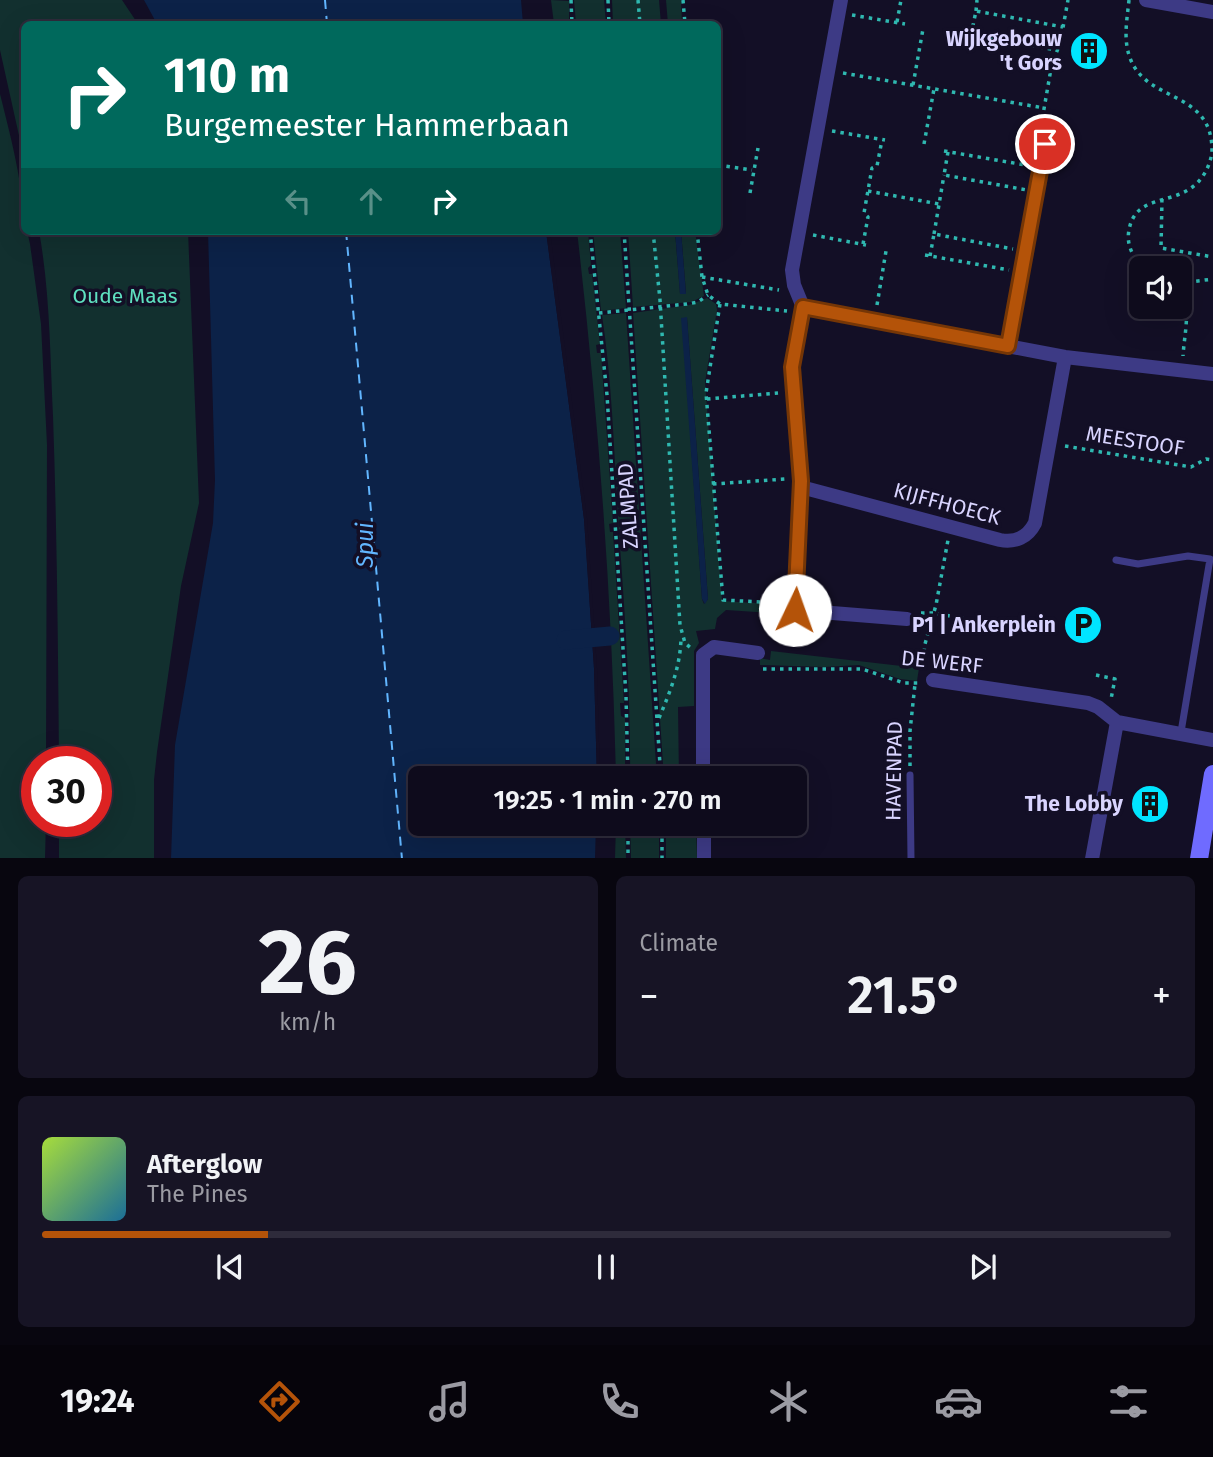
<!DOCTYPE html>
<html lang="en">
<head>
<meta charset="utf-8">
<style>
	:root { --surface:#0e0b1c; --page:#171425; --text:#f1f3f6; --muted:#9b9ba3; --line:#2e2b3b; --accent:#b45309 }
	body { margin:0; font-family:"Fira Sans",sans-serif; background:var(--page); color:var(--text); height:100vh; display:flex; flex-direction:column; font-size:26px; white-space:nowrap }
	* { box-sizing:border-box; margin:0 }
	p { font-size:23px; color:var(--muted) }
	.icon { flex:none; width:38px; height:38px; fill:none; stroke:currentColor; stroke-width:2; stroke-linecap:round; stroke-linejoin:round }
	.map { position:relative; height:858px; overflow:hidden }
	.drawer { display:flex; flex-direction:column; gap:18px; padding:18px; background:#08060f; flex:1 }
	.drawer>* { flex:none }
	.banner { position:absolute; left:21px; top:21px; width:700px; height:214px; border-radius:10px; box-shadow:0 7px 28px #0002,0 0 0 2px var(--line); background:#00695c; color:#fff; overflow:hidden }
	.tools { position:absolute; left:1129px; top:256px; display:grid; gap:14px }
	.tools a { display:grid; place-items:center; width:63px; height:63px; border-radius:10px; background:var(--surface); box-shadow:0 7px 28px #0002,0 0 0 2px var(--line); font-size:35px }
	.speed { position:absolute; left:21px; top:746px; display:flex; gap:14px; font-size:35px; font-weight:700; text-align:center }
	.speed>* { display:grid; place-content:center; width:91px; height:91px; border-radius:50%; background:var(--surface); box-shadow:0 7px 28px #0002,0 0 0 2px var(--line); line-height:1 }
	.speed .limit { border:10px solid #d22; background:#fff; color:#111 }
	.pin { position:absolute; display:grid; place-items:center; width:60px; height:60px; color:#fff; margin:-30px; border:4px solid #fff; border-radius:50%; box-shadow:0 2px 7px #0007 }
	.me { position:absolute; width:77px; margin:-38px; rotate:3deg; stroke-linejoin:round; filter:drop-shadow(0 0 5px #0008) }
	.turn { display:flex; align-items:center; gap:24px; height:147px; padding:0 28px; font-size:32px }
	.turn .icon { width:91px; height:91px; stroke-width:2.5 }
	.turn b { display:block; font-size:49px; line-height:60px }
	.lanes { display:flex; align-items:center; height:66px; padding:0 28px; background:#0003; justify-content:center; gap:35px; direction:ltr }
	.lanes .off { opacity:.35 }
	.big { font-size:52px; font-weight:600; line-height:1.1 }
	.drawer .tile { flex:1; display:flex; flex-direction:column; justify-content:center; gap:10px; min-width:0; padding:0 24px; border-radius:10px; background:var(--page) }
	.drawer .dial { align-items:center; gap:0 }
	.dial b { font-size:91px; line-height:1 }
	.song { display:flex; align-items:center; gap:21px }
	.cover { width:84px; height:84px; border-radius:10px; background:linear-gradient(135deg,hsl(80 70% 55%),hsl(200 70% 35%)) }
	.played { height:7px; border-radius:4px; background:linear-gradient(90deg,var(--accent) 20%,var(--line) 20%) }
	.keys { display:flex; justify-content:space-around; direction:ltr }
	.heat { display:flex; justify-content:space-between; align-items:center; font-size:38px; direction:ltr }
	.drawer .tiles { flex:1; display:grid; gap:18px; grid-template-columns:1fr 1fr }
	.tile:last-child { grid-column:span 2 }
	.trip { position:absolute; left:408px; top:766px; width:399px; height:70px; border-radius:10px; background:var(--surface); box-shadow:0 7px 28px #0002,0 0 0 2px var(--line); font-weight:600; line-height:70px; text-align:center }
	.tabs { display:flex; height:112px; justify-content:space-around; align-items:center; background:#06040b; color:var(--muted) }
	.tabs .icon { width:49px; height:49px }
	.tabs .selected { color:var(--accent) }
	.tabs b { font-size:32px; color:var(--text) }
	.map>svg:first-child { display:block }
</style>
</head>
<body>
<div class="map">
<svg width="1213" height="859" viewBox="0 0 1213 859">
	<rect width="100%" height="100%" fill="#130f26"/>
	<path fill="#12302f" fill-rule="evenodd" d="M 0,0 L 122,0 L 138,24 L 24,24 L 24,158 L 0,50 Z
		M 551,0 L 569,1 L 569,24 L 554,24 Z
		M 574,0 L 604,0 L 606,24 L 576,24 Z
		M 612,0 L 659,0 L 661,24 L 613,24 Z
		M 666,0 L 681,0 L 682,24 L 668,24 Z
		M 0,94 C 11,138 24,186 24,231 L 27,231 L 30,244 L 41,324 L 47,445 L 46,761 L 37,761 L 37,821 L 46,821 L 45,858 L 0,858 Z
		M 39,231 L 188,231 L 199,503 L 181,586 L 157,752 L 154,780 L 154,858 L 59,858 L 59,821 L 96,821 L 96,761 L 59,761 C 58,646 57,531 53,416 C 50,354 50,292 39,231 Z
		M 577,231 L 588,231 L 591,265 L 588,268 L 589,274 L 592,274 L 600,344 L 596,345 L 597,353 L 601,353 L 613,523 L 609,524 L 610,532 L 613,532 L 624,703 L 620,703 L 621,716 L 625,718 L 625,779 L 616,779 C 612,596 598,412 577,231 Z
		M 593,231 L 620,231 L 626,308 L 601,311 Z
		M 628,231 L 675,231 L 680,293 L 686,293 L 681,231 L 695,231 L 704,296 L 691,302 L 633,307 Z
		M 707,298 L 716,304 L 717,310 L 705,382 L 722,601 L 788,605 L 788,614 L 726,610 L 717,618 L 715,629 L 696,631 L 699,643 L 694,651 L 694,706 L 678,707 L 679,779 L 664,779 L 633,313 L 689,305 ZM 682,318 L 687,318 L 708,599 L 704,604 L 702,599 Z
		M 626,313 L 657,779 L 630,779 C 631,691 624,604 618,517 C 614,450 612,382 602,315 Z
		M 771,651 L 919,668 L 917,681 L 900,679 L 859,665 L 824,667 L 760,665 L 760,658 L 770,660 Z
		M 616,824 L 625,824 L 626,858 L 615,858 Z
		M 630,824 L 659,824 L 659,858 L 631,858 Z
		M 666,824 L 696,824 L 697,858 L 666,858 Z"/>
	<path fill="#0c2248" d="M 144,0 L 521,0 L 523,24 L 157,24 Z
		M 208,231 L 546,231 L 584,519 L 594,668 L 597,779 L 420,779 L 420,824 L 596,824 L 595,858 L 171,859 L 175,745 L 213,523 L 215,480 Z
		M 675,231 L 681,231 L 686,294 L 680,294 Z
		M 687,317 L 708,599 L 705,604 L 702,599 L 681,318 Z"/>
	<path fill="#130f26" d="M 546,231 L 550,231 L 587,518 L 597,668 L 600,779 L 597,779 L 594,668 L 584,519 Z"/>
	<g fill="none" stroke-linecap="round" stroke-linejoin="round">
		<path stroke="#0c2248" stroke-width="19" d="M 566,640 L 610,636"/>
		<path stroke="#62b6ff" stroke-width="2" stroke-dasharray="9 7" stroke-linecap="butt" d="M 325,0 L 327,24
			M 346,231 L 402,859"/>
		<path stroke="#2fb8b0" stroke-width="3.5" stroke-dasharray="3.5 5" stroke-linecap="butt" d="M 571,0 L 572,24
			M 608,0 L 609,24
			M 638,0 L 640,24
			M 683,0 L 685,24
			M 1129,0 C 1127,20 1123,39 1130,58 C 1147,104 1213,89 1212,152 C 1210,166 1203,180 1191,188 C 1169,204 1135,196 1129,230 C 1126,245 1133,257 1143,268
			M 976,11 L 977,0
			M 852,15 L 905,24
			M 897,22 L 901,0
			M 964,34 L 1057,50
			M 971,35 L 976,11 L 1063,27
			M 843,73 L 1044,108
			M 913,85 L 923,29
			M 832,131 L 885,140
			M 1043,135 L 1041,126 L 1052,63 L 1060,44 L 1068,0
			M 924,144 L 934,89
			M 944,151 L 1031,166
			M 948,152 L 944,175 L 1027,190
			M 718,165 L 752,170
			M 868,191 L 939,204
			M 750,193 L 758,148
			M 1162,199 L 1161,248 L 1213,257
			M 590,231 L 607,395 L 626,696 L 628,779
			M 624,231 L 661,779
			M 653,231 L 660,300 L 680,625 L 685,643 L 692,649
			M 697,231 L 702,277 L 708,295 L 720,304 L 787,311
			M 934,234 L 944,175
			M 813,235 L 866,245
			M 863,244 L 868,217 L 864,213 L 872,168 L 877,166 L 882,140
			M 925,255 L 1009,270
			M 930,256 L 934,234 L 1013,249
			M 702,277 L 779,290
			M 1180,286 L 1190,282 L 1213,279
			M 1180,288 C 1192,305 1184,336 1183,356
			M 720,304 L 706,393 L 723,600 L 780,603
			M 877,305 L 886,251
			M 599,313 L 687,304 L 698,302 L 708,295
			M 707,399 L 778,393
			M 1065,446 L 1191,467 L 1206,459 L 1213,460
			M 713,484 L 785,479
			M 921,613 L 934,613 L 1013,628
			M 763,669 L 862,669 L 904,683 L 920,683
			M 922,669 L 925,644 L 936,605 L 948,540
			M 1096,675 L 1115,679 L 1111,699
			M 659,718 C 670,692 680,668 681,639
			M 910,766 L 910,731 L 915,684
			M 628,824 L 628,859
			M 662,859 L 662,824"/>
		<path stroke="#3d3a85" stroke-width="7" d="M 1008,346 L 1045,144 L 1067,147
			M 1116,560 L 1138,564 L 1188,556 L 1210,559 L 1181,732
			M 910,775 L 911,859"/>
		<path stroke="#3d3a85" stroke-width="14" d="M 841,0 L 792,270 L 794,285 L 803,307 L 1065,357 L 1213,374
			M 1146,0 L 1213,12
			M 803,307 L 792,367 L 801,484 L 795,610 L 907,619
			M 801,487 L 1000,540 C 1015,543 1028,537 1035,523 L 1065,357
			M 933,680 L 1088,703 L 1098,707 L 1117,722 L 1213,740
			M 703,779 L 703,655 L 714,647 L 758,653
			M 704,824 L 704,859
			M 1092,859 L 1117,722"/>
		<path stroke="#6f6bff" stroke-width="18" d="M 1199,859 L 1213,774"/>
	</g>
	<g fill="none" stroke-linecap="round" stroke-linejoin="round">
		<defs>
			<path id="route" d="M 795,610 L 801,481 L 792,367 L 803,307 L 1008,346 L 1045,144"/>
		</defs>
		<use href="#route" stroke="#753606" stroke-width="18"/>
		<use href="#route" stroke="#b45309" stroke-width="12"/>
	</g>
	<defs>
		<symbol id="building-disc" viewBox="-11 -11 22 22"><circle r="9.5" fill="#00e5ff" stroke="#130f26"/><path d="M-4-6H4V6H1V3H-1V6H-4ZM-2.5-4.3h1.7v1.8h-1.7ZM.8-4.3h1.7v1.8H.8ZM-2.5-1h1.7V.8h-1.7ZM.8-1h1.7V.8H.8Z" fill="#111"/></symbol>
		<symbol id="parking-disc" viewBox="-11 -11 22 22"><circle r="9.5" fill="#00e5ff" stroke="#130f26"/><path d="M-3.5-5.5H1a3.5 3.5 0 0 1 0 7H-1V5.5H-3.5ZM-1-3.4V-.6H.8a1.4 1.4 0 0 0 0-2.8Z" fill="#111"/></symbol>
	</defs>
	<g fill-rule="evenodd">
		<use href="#building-disc" x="1067" y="29" width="44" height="44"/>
		<use href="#parking-disc" x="1061" y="603" width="44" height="44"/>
		<use href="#building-disc" x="1128" y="782" width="44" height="44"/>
	</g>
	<g text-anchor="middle" stroke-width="7" stroke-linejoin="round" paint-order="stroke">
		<g font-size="21" font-weight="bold" fill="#d9d4ff" stroke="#130f26" text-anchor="end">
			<text x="1062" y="46">Wijkgebouw<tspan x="1062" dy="24">'t Gors</tspan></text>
			<text x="1056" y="632">P1 | Ankerplein</text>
			<text x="1123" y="811">The Lobby</text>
		</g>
		<g font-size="21" fill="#5fe0c0" stroke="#130f26">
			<text x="125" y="303">Oude Maas</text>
		</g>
		<g font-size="21" fill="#d9d4ff" stroke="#130f26">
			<text transform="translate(1135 441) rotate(9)" y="7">MEESTOOF</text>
			<text transform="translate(947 504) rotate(15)" y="7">KIJFFHOECK</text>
			<text transform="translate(628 506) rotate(-94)" y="7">ZALMPAD</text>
			<text transform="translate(942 662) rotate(6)" y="7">DE WERF</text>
			<text transform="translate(894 771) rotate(-89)" y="7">HAVENPAD</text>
		</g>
		<g font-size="23" font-style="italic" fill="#62b6ff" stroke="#130f26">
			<text transform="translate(365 545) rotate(-90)" y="8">Spui</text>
		</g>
	</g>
</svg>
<div class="tools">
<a><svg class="icon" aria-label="sound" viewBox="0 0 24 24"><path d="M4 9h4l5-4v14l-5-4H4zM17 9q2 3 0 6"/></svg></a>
</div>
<div class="speed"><div class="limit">30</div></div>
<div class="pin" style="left:1045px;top:144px;background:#d93025"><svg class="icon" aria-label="arrive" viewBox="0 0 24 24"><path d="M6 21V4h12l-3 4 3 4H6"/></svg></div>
<svg class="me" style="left:795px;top:610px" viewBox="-20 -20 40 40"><circle r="19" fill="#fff"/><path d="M0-13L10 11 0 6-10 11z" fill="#b45309"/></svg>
<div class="trip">19:25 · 1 min · 270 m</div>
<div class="banner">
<div class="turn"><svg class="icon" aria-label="right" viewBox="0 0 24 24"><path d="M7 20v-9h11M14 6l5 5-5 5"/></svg><div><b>110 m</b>Burgemeester Hammerbaan</div></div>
<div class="lanes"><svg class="icon off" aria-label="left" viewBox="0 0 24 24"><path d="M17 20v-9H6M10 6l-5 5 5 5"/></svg><svg class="icon off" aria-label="ahead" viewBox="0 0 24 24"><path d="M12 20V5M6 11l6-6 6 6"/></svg><svg class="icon" aria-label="right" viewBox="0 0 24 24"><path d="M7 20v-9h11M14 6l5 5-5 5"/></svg></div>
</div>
</div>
<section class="drawer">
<div class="tiles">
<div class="tile dial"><b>26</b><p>km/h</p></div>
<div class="tile"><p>Climate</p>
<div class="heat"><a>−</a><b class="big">21.5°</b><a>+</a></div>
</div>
<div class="tile">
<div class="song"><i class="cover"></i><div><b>Afterglow</b><p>The Pines</p></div></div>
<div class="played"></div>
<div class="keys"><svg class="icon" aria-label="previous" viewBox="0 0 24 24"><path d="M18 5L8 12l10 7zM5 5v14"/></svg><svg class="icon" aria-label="pause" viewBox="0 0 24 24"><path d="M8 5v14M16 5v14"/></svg><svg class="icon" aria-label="next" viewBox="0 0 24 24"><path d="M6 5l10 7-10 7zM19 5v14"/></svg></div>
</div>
</div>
</section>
<nav class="tabs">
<b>19:24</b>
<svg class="icon selected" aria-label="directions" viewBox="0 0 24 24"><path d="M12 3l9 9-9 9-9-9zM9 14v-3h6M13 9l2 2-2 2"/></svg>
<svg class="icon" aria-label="music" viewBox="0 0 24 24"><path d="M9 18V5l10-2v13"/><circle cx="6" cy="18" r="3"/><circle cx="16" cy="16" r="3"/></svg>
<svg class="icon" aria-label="phone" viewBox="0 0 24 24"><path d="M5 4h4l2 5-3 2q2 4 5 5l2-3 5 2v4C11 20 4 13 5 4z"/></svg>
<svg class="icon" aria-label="climate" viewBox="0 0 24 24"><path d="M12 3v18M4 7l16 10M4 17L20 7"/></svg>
<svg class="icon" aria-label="car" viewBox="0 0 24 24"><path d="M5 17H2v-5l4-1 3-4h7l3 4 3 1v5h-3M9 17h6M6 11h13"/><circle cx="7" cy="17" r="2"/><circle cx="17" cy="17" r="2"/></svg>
<svg class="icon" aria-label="filters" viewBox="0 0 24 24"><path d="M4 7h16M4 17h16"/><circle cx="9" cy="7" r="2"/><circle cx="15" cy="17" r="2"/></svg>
</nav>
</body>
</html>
